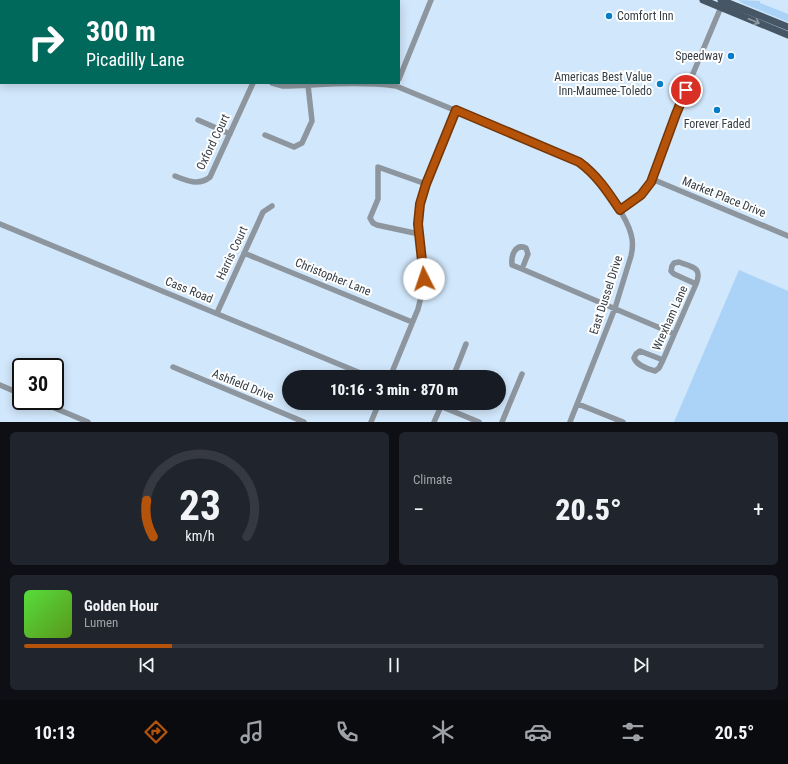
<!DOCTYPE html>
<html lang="en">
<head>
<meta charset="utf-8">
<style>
	:root { --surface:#171b24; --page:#20242c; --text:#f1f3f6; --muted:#9ea1a6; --line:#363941; --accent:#b45309 }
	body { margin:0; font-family:"Roboto Condensed",sans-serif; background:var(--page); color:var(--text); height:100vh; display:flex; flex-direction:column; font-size:15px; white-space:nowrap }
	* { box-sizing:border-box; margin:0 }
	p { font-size:13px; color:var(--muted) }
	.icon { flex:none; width:22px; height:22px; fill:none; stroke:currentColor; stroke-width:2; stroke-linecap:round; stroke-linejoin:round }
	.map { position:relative; height:422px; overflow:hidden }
	.drawer { display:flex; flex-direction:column; gap:10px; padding:10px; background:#0d0f14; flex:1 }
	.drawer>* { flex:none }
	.hud { position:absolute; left:0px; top:0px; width:400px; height:84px; box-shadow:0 2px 10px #0003; background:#00695c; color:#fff; overflow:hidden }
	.speed { position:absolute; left:12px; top:358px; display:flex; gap:8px; font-size:20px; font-weight:700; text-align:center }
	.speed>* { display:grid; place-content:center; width:52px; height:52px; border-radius:50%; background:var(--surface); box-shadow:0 2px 10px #0003; line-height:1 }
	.speed .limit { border:2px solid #111; border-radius:6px; background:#fff; color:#111 }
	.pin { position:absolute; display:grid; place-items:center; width:34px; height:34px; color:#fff; margin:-17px; border:2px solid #fff; border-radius:50%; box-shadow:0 1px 4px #0007 }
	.me { position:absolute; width:44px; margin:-22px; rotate:356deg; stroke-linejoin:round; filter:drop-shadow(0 0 3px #0008) }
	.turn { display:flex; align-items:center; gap:14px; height:84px; padding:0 20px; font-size:18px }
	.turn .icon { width:52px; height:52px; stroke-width:2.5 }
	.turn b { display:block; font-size:28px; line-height:34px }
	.big { font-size:30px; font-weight:800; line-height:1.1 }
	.drawer .widget { flex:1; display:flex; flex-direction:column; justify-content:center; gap:6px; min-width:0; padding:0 14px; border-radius:6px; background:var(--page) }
	.drawer .dial { align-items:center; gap:0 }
	.dial svg { height:104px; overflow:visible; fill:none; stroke:var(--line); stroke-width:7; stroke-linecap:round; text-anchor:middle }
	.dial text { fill:var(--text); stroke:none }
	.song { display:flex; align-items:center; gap:12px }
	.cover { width:48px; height:48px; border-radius:6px; background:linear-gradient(135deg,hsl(110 70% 55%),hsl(90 70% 35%)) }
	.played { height:4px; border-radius:2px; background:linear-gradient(90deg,var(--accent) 20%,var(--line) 20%) }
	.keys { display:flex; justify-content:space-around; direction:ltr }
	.heat { display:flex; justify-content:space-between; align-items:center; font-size:22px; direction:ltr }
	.drawer .tiles { flex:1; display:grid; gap:10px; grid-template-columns:1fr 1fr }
	.widget:last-child { grid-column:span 2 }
	.trip { position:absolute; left:282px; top:370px; width:224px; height:40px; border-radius:20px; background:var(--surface); box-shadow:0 2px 10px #0003; font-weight:800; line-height:40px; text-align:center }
	.tab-bar { display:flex; height:64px; justify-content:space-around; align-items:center; background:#090b0e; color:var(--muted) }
	.tab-bar .icon { width:28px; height:28px }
	.tab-bar .current { color:var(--accent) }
	.tab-bar b { font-size:18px; color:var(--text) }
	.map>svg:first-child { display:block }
</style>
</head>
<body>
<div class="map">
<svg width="788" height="422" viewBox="0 0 788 422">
	<rect width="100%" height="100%" fill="#d1e7fb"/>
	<path fill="#aad3f7" d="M 738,0 L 760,1 L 760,3 L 788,14 L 788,22 L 742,3 Z
		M 739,270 L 788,291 L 788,422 L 674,422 Z"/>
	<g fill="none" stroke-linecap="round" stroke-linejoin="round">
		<path stroke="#8d969e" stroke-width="5.5" d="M 399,79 L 431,0
			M 272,83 L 283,86 C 320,85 359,81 396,86 L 571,158 C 579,162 587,167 594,174 C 605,186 627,218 631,234 C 633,241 633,248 631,256 L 615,308 L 570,422
			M 198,120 L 230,134
			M 265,135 L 294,147 L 302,143 L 312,121 L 308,85
			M 175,176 C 187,181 199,186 210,177 L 253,83
			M 652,179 L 788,236
			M 620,210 L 641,195 L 651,182 L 676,114 L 721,7
			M 0,224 L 370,377
			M 419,234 L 377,225 L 373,223 L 370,218 L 378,199 L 378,167 L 426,184
			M 244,253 L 412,322
			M 679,262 C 692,267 703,267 696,284 L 674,274 L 671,271 L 672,266 L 674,263 Z
			M 522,269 L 528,254 L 526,248 C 515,243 511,256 512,265 L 522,269 L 674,334
			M 217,313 L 263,212 L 272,206
			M 640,351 L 663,360 L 659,368 L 655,371 C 648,369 637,366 634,358 L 636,354 Z
			M 663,360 L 696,284
			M 173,367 L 304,422
			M 390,377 L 418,309 L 423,289 L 424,270 L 418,219 L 422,194 L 456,110
			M 453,377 L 466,344
			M 0,385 L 21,394
			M 38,401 L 88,422
			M 433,403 L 479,422
			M 578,404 L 623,422
			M 371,422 L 379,403
			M 434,422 L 442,404
			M 502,422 L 522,374"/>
		<path stroke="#465664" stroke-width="7" d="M 703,0 L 788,35
			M 721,0 L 788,27"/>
	</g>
	<defs><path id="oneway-shaft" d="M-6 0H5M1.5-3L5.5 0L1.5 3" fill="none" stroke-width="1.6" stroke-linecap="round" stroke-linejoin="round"/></defs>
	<use stroke="#909aa2" href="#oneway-shaft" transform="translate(754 21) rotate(23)"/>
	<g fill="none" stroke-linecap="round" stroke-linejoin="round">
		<defs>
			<path id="route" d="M 424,279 L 418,224 L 420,204 L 426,184 L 456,110 L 579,162 C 597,175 608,192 620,210 L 641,195 L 651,182 L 676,114 L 686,90"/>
		</defs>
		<use href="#route" stroke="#753606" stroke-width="10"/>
		<use href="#route" stroke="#b45309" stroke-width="7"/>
	</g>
	<g fill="#067ec7" stroke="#fff" stroke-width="1.5">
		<circle cx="609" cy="16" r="4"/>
		<circle cx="731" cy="56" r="4"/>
		<circle cx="660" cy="84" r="4"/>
		<circle cx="717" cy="110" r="4"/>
	</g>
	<g text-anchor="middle" stroke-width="4" stroke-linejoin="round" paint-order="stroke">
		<g font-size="12" fill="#353e46" stroke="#fff" text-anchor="end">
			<text x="617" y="20" text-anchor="start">Comfort Inn</text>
			<text x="723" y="60">Speedway</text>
			<text x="652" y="81">Americas Best Value<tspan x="652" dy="14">Inn-Maumee-Toledo</tspan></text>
			<text x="717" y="128" text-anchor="middle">Forever Faded</text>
		</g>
		<g font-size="12" fill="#353e46" stroke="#fff">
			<text transform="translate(213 142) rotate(-64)" y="4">Oxford Court</text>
			<text transform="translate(724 197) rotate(22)" y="4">Market Place Drive</text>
			<text transform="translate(232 253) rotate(-65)" y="4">Harris Court</text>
			<text transform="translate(333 277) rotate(22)" y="4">Christopher Lane</text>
			<text transform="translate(189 290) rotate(22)" y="4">Cass Road</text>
			<text transform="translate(606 295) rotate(-72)" y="4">East Dussel Drive</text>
			<text transform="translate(670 318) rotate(-66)" y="4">Wrexham Lane</text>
			<text transform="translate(243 385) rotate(22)" y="4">Ashfield Drive</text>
		</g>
	</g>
</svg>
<div class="speed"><div class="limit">30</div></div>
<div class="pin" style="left:686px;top:90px;background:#d93025"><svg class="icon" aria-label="arrive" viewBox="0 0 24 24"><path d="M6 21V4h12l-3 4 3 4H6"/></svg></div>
<svg class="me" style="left:424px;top:279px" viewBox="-20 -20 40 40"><circle r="19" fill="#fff"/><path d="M0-13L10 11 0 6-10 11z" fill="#b45309"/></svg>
<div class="trip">10:16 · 3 min · 870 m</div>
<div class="hud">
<div class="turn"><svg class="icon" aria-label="right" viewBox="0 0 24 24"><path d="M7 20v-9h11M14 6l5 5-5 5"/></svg><div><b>300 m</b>Picadilly Lane</div></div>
</div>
</div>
<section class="drawer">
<div class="tiles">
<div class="widget dial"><svg viewBox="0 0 100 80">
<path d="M14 69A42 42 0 1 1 86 69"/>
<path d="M14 69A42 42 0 0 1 9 41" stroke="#b45309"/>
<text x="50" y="56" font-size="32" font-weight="700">23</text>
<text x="50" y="72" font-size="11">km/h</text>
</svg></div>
<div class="widget"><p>Climate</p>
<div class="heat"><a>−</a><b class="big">20.5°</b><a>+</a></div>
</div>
<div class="widget">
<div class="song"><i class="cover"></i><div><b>Golden Hour</b><p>Lumen</p></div></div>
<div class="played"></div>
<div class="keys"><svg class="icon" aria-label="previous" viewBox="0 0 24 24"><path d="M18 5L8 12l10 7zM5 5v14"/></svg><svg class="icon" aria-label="pause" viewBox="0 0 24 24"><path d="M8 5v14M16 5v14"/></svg><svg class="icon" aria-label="next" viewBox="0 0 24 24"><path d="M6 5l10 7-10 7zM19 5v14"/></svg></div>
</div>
</div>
</section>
<nav class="tab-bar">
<b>10:13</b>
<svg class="icon current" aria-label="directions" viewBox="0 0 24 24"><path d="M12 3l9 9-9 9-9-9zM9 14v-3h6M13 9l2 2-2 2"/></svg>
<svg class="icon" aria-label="music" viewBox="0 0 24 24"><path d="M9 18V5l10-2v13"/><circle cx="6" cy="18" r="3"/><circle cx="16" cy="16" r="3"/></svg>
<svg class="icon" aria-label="phone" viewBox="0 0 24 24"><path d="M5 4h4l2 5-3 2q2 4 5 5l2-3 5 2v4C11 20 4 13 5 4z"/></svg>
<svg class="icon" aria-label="climate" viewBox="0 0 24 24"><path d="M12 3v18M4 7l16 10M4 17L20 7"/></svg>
<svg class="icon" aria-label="car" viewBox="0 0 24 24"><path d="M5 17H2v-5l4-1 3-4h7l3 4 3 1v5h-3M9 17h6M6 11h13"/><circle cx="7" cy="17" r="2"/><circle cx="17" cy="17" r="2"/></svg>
<svg class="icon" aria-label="filters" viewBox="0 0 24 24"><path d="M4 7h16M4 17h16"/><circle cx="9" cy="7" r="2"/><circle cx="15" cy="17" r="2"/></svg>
<b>20.5°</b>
</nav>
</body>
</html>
